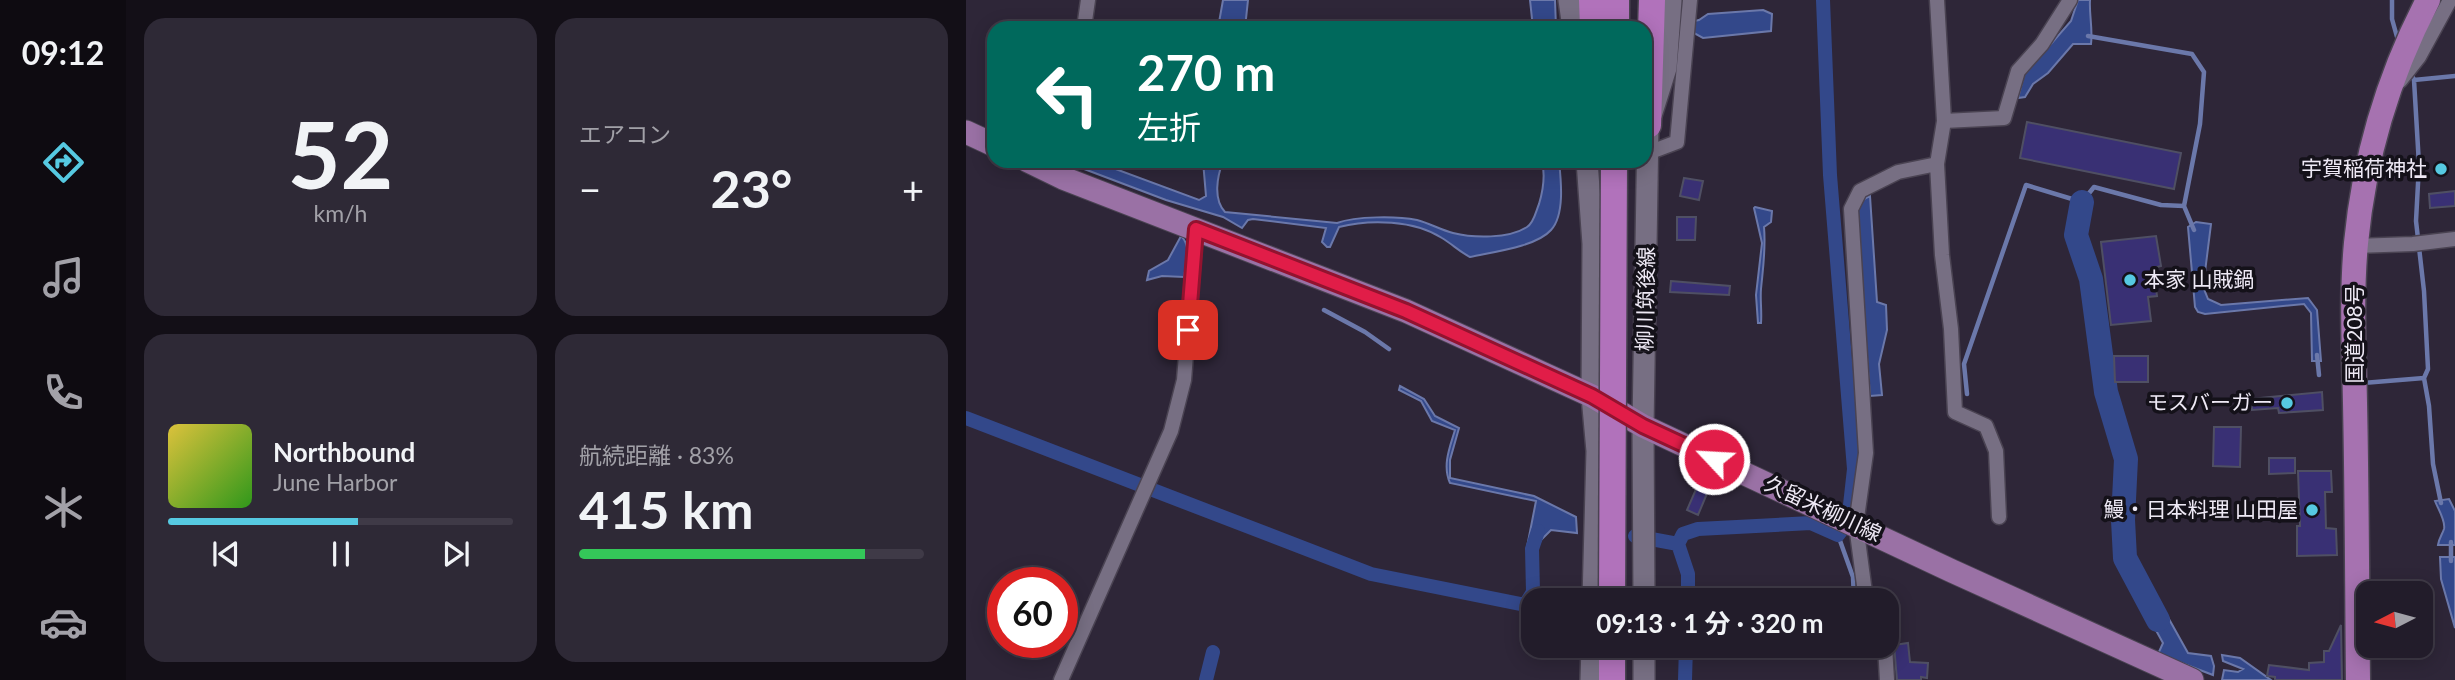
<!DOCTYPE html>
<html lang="ja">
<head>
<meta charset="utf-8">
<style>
	:root { --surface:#221c2a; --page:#2e2936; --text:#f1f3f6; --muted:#a2a1a8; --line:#3f3a47; --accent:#56c9e1 }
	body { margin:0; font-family:Lato,"Noto Sans JP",sans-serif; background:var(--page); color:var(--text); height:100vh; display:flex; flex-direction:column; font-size:26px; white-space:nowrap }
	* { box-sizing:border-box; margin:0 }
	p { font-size:23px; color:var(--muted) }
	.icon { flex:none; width:38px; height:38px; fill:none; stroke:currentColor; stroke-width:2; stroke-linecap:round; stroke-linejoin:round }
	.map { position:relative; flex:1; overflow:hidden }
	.details { display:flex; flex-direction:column; gap:18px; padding:18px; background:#130f17; width:840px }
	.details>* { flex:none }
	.guide { position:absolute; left:21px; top:21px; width:665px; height:147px; border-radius:21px; box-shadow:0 4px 18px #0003,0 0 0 2px var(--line); background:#00695c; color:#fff; overflow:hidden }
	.needle { width:46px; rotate:264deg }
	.controls { position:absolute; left:1390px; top:581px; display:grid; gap:14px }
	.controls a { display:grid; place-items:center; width:77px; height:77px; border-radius:14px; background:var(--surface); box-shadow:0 4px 18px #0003,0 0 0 2px var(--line); font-size:35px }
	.speed { position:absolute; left:21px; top:567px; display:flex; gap:14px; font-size:35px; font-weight:700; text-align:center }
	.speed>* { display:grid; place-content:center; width:91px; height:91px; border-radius:50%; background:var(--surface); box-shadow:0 4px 18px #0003,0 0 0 2px var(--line); line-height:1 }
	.speed .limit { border:10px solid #d22; background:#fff; color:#111 }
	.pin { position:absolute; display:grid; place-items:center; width:60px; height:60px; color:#fff; margin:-30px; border-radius:14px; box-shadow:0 4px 10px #0006 }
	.me { position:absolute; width:77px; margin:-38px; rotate:295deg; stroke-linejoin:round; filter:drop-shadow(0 0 5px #0008) }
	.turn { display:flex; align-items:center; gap:24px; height:147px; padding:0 35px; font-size:32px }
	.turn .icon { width:91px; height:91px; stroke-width:2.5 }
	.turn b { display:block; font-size:49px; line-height:60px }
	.big { font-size:52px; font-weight:700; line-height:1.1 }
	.details .tile { flex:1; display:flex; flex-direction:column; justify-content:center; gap:10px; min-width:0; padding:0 24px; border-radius:21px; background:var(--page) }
	.details .dial { align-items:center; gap:0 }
	.dial b { font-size:91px; line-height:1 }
	.song { display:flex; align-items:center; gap:21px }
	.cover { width:84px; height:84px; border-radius:10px; background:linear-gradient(135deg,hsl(50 70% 55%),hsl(110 70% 35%)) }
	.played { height:7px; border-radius:4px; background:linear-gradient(90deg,var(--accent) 55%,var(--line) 55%) }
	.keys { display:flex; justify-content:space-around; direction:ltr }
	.heat { display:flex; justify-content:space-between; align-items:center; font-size:38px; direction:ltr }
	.charge { height:10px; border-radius:5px; background:linear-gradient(90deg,#34c759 83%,var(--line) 0) }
	.details .tiles { flex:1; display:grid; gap:18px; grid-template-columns:repeat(2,1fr) }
	.trip { position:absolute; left:555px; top:588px; width:378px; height:70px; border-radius:21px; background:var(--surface); box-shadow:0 4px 18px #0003,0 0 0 2px var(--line); font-weight:700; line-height:70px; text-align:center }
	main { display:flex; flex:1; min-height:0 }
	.tabs { display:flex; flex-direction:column; width:126px; justify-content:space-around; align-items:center; background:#0e0b11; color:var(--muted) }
	.tabs .icon { width:49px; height:49px }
	.tabs .on { color:var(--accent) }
	.tabs b { font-size:32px; color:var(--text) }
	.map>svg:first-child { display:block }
</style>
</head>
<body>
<main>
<nav class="tabs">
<b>09:12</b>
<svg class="icon on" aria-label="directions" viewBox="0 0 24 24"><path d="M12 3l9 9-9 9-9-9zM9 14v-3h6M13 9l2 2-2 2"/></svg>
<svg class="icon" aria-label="music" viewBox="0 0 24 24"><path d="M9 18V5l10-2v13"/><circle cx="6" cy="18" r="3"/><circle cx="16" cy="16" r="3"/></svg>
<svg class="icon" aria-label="phone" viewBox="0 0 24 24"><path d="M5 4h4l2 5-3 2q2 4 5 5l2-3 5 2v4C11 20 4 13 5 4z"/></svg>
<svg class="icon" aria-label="climate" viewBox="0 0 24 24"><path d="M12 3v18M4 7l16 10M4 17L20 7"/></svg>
<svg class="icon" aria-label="car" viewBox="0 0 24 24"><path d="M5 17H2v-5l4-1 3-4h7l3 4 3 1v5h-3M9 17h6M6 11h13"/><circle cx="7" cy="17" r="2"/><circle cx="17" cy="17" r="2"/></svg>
</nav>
<section class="details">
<div class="tiles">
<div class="tile dial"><b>52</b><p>km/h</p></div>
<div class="tile"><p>エアコン</p>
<div class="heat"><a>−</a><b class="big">23°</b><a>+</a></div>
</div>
<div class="tile">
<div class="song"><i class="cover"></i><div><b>Northbound</b><p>June Harbor</p></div></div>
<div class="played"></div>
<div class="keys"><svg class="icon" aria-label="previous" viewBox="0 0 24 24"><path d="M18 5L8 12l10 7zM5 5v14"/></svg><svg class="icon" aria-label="pause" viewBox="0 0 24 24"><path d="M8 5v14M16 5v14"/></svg><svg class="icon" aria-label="next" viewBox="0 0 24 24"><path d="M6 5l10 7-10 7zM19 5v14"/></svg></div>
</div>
<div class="tile"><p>航続距離 · 83%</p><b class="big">415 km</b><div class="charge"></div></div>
</div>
</section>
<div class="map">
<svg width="1489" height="680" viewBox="0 0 1489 680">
	<rect width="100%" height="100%" fill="#2e2638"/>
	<path fill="#33488a" stroke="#6b78aa" stroke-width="2" d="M 257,0 L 282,0 L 279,28 L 252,28 Z
		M 564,0 L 589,0 L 590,28 L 567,28 Z
		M 1112,0 L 1124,0 C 1123,15 1127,29 1125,44 L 1107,44 L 1082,73 L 1067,84 L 1059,97 L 1052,98 L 1058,75 L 1105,21 Z
		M 797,10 L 806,14 L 805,31 L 737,38 L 726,32 L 728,21 L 733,20 L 742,14 Z
		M 97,161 L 128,161 L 233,200 L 240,196 L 237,161 L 257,161 C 251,177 247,199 259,212 L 371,223 C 390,216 431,216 451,220 C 463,223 475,230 487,233 C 507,238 543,239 561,227 C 568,223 570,211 573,204 C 577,191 579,174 576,161 L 593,161 C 595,180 599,215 585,230 C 570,247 526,252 504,257 C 494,252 486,244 476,238 C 448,220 404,219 373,227 L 364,247 L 361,247 L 356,242 L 360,228 L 287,219 L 282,220 L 276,228 L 257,217 L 200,200 Z
		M 904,196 L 911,302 L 920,305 L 921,330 L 913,364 L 916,395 L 904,396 L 890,214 L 895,201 Z
		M 789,207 L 806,211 L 805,222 L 798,227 C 800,249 797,268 795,289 C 794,300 796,311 795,323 L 792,323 L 790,295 L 796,243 L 788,208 Z
		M 1230,222 L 1245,224 L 1238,280 L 1238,289 L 1242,299 L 1255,305 L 1342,298 L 1351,310 L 1355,361 L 1346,361 L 1345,313 L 1338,304 L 1239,314 L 1232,312 L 1229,307 L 1222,227 Z
		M 215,236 C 226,246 220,264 218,277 L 196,276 L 181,280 L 183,271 L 202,260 Z
		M 434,386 L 458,399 L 469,416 L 493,428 L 484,460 L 484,478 L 568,496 L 610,517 L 611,533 L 585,530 L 575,540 L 572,547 L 561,547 L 570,501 L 484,483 C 476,465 484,447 489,430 L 466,421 L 455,401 L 433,390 Z
		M 1483,499 L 1489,511 L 1489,545 L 1472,545 C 1473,538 1476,535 1478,529 C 1480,521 1472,509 1469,501 Z
		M 1474,557 L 1489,557 L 1489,628 L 1475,579 Z
		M 1184,585 L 1222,653 L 1245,656 L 1248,666 L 1247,675 L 1192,654 L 1197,643 L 1170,594 Z
		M 1256,655 L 1274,658 L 1305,680 L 1256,680 L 1258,670 L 1272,672 L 1277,669 L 1257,661 Z"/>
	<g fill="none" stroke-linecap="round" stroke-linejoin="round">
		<path stroke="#6b78aa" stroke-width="4.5" d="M 1426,0 L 1426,19 L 1433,44
			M 1122,36 L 1226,54 L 1238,72 L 1234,124 L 1218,206
			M 1444,71 L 1448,80 L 1453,165 L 1450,221 L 1458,291 L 1462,369 L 1458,378 L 1463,406 L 1467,464 L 1475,503
			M 1448,80 L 1489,76
			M 358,310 L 399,332 L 423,349
			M 1351,355 L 1353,375
			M 1397,383 L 1458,378
			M 1001,394 L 998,364 L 1060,185 L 1116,202 L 1128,187 L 1195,205 L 1218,206 L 1228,230
			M 872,535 L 887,577 L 888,600
			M 1485,542 L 1485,561"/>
		<path stroke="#33488a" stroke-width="14" d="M 857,0 L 864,175 L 888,469 L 884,505
			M 0,418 L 405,574 L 559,605 L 567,592 L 566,549 L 572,531
			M 669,536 L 712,544
			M 722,600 L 722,574 L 712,544 L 717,534 L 732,529 L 845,523 L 872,535 L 878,527
			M 240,680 L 247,652
			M 719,680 L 720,646"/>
		<path stroke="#33488a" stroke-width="24" d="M 1116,202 L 1110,235 L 1125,279 L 1140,392 L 1160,459 L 1157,520 L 1159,558 L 1192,620"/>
	</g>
	<path fill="#393074" stroke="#4f4f63" stroke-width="2" d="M 1061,122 L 1215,153 L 1208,189 L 1054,158 Z
		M 718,178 L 737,181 L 733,200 L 714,196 Z
		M 1489,191 L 1489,206 L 1464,208 L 1463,194 Z
		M 711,217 L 730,217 L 729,240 L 711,240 Z
		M 1190,236 L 1195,266 L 1187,268 L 1191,296 L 1182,297 L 1185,321 L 1145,325 L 1135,242 Z
		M 705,281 L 764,286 L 763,295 L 704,292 Z
		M 1148,356 L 1182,356 L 1182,382 L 1149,382 Z
		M 1356,392 L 1357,410 L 1313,413 L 1312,408 L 1286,410 L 1285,399 Z
		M 1248,427 L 1275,427 L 1274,467 L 1247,466 Z
		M 1303,458 L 1329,458 L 1329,473 L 1303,474 Z
		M 1332,471 L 1365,471 L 1366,492 L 1359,492 L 1360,528 L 1370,529 L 1371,555 L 1331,556 L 1331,526 L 1334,526 Z
		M 734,480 L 745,484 L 732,515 L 721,510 Z
		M 1375,625 L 1376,680 L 1309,680 L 1309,677 L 1301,676 L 1303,665 L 1343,670 L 1343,663 L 1358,662 L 1358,651 L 1363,651 Z
		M 942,643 L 944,662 L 962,663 L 961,678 L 955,677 L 955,680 L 931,680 L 928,645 Z"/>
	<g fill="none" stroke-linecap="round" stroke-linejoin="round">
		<defs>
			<path id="minor" d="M 971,0 L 978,121 L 971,164 L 976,255 L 985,329 L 989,412 L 1020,426 L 1030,451 L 1033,517
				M 118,28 L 122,0
				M 1434,81 L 1453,57 L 1484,0
				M 978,121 L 1038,118 L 1052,71 L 1076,44 L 1104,0
				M 682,153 L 711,142 L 724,0
				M 1389,246 L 1447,244 L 1489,239
				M 900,600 L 890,525 L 900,453 L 885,209 L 894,191 L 932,172 L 971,164
				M 919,646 L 921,680
				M 95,680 L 205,431 L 218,380 L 230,229"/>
			<path id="secondary" d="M 603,0 L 607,28
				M 621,161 L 627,244 L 626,396 L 631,451 L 627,600
				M 678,600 L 677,426 L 682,125 L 700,68 L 705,0
				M 625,680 L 626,646
				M 678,680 L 678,646"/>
			<path id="primary" d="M 0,132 L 28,145
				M 62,161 L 97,178 L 440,311 L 626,396 L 677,426 L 986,571 L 1226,680"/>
			<path id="trunk" d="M 1392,680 C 1391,588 1391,495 1389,403 C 1388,350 1385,296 1390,243 C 1398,159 1423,75 1462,0"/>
			<path id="motorway" d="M 626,0 L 627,28
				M 650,28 L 650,0
				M 682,125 L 686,0
				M 646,646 L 646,680"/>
		</defs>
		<use href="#minor" stroke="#4a4352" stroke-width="17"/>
		<use href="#secondary" stroke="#4a4352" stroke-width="24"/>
		<use href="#primary" stroke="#4a4352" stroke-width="25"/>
		<use href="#trunk" stroke="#4a4352" stroke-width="27"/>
		<use href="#motorway" stroke="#4a4352" stroke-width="29"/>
		<use href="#minor" stroke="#776f83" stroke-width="14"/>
		<use href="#secondary" stroke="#776f83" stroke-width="21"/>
		<use href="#primary" stroke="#9a71a5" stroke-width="23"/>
		<use href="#trunk" stroke="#a672b0" stroke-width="24"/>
		<use href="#motorway" stroke="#b172bb" stroke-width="26"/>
		<defs>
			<path id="motorway-bridge" d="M 646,600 L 648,161"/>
		</defs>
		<use href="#motorway-bridge" stroke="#4a4352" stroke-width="29" stroke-linecap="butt"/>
		<use href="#motorway-bridge" stroke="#b172bb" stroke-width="26"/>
	</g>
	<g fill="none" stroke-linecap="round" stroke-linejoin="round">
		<defs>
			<path id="route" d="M 222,330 L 230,229 L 440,311 L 626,396 L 677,426 L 748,459"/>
		</defs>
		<use href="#route" stroke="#92132f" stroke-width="18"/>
		<use href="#route" stroke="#e11d48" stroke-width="12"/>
	</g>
	<g fill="#56c9e1" stroke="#141119" stroke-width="2.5">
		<circle cx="1475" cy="169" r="7"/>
		<circle cx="1164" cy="280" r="7"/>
		<circle cx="1321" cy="403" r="7"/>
		<circle cx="1346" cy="510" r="7"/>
	</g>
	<g text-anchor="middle" stroke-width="7" stroke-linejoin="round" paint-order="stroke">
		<g font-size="21" fill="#eee9f5" stroke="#141119" text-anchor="end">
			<text x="1461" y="176">宇賀稲荷神社</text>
			<text x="1178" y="287" text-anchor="start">本家 山賊鍋</text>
			<text x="1307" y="410">モスバーガー</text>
			<text x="1332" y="517">鰻・日本料理 山田屋</text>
		</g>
		<g font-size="21" fill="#eee9f5" stroke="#141119">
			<text transform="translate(680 299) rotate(-89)" y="7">柳川筑後線</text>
			<text transform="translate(1389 334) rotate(-90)" y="7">国道208号</text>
			<text transform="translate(857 509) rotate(25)" y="7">久留米柳川線</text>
		</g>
	</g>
</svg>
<div class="controls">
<a><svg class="needle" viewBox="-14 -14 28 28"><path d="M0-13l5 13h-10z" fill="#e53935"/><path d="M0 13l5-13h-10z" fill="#a2a1a8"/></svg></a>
</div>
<div class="speed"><div class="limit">60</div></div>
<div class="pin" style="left:222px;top:330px;background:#d93025"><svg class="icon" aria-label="arrive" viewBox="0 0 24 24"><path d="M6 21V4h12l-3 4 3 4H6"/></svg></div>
<svg class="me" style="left:748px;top:459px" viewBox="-20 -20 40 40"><circle r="17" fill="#e11d48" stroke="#fff" stroke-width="3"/><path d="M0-11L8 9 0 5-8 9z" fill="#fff"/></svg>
<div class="trip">09:13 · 1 分 · 320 m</div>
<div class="guide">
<div class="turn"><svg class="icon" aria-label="left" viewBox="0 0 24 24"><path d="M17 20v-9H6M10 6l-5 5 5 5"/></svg><div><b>270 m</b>左折</div></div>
</div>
</div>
</main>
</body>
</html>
